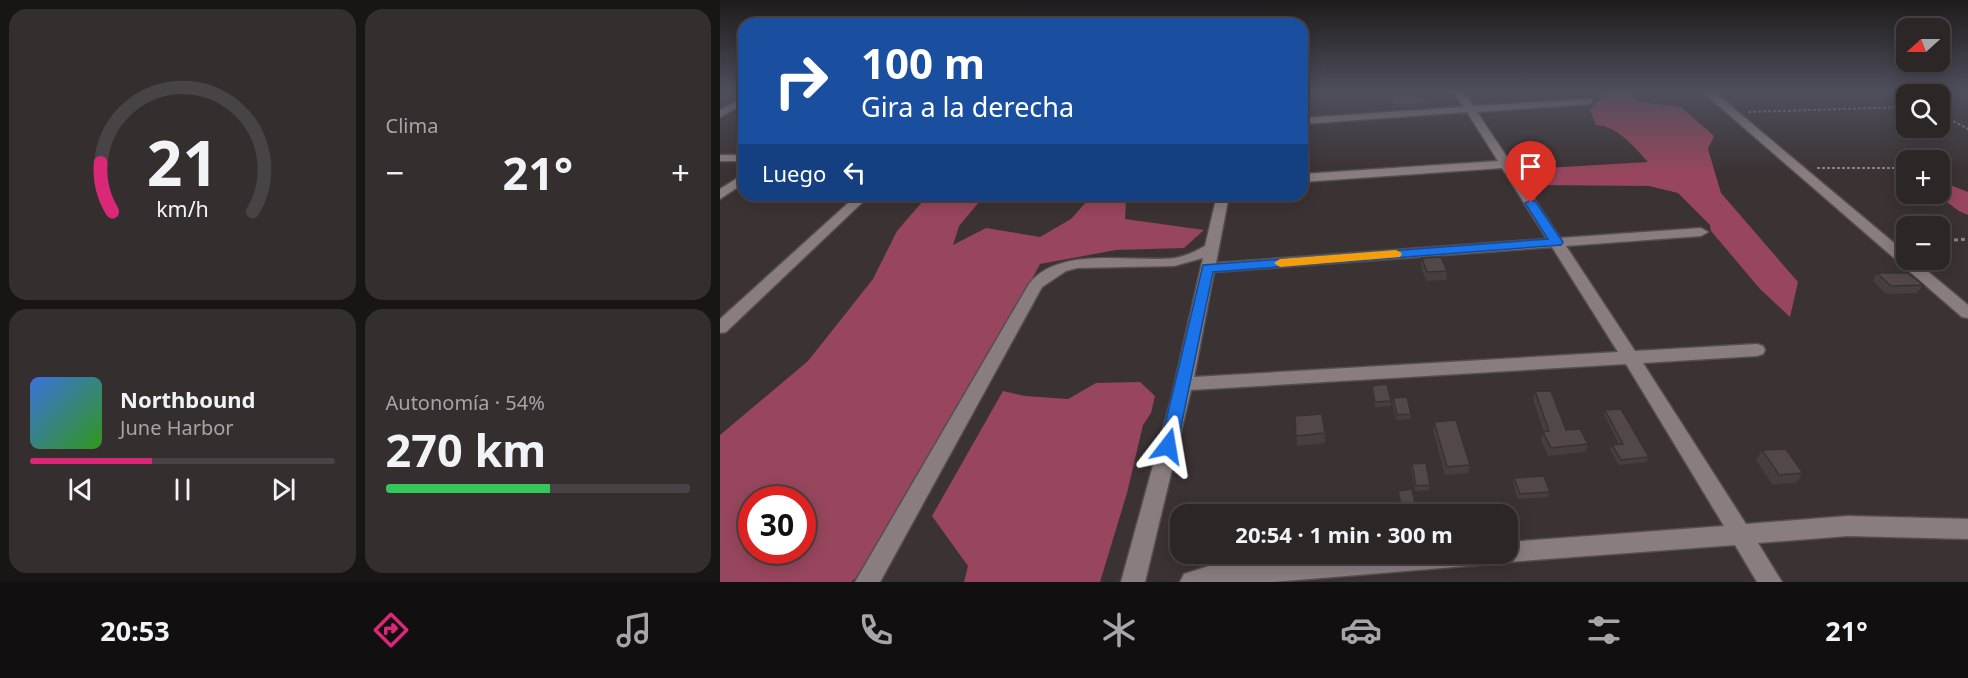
<!DOCTYPE html>
<html lang="es">
<head>
<meta charset="utf-8">
<style>
	:root { --surface:#2c2627; --page:#342e2f; --text:#f1f3f6; --muted:#a6a5a7; --line:#484344; --accent:#db2777 }
	body { margin:0; font-family:"Noto Sans",sans-serif; background:var(--page); color:var(--text); height:100vh; display:flex; flex-direction:column; font-size:22px; white-space:nowrap }
	* { box-sizing:border-box; margin:0 }
	p { font-size:20px; color:var(--muted) }
	.icon { flex:none; width:33px; height:33px; fill:none; stroke:currentColor; stroke-width:2; stroke-linecap:round; stroke-linejoin:round }
	.map { position:relative; flex:1; overflow:hidden }
	.sheet { display:flex; flex-direction:column; gap:9px; padding:9px; background:#181515; width:720px }
	.sheet>* { flex:none }
	.hud { position:absolute; left:18px; top:18px; width:570px; height:183px; border-radius:18px; box-shadow:0 3px 15px #0003,0 0 0 2px var(--line); background:#1a4fa0; color:#fff; overflow:hidden }
	.needle { width:39px; rotate:249deg }
	.controls { position:absolute; left:1176px; top:18px; display:grid; gap:12px }
	.controls a { display:grid; place-items:center; width:54px; height:54px; border-radius:12px; background:var(--surface); box-shadow:0 3px 15px #0003,0 0 0 2px var(--line); font-size:30px }
	.speed { position:absolute; left:18px; top:486px; display:flex; gap:12px; font-size:30px; font-weight:700; text-align:center }
	.speed>* { display:grid; place-content:center; width:78px; height:78px; border-radius:50%; background:var(--surface); box-shadow:0 3px 15px #0003,0 0 0 2px var(--line); line-height:1 }
	.speed .limit { border:9px solid #d22; background:#fff; color:#111 }
	.pin { position:absolute; display:grid; place-items:center; width:51px; height:51px; color:#fff; margin:-62px -26px; border-radius:50% 50% 50% 0; rotate:-45deg; box-shadow:0 0 6px #0007 }
	.pin .icon { rotate:45deg }
	.me { position:absolute; width:66px; margin:-33px; rotate:14deg; stroke-linejoin:round; filter:drop-shadow(0 0 4px #0008) }
	.turn { display:flex; align-items:center; gap:21px; height:126px; padding:0 24px; font-size:27px }
	.turn .icon { width:78px; height:78px; stroke-width:2.5 }
	.turn b { display:block; font-size:42px; line-height:51px }
	.then { display:flex; align-items:center; height:57px; padding:0 24px; background:#0003; gap:12px; font-size:22px }
	.big { font-size:45px; font-weight:700; line-height:1.1 }
	.sheet .tile { flex:1; display:flex; flex-direction:column; justify-content:center; gap:9px; min-width:0; padding:0 21px; border-radius:18px; background:var(--page) }
	.sheet .dial { align-items:center; gap:0 }
	.dial svg { height:156px; overflow:visible; fill:none; stroke:var(--line); stroke-width:7; stroke-linecap:round; text-anchor:middle }
	.dial text { fill:var(--text); stroke:none }
	.song { display:flex; align-items:center; gap:18px }
	.cover { width:72px; height:72px; border-radius:9px; background:linear-gradient(135deg,hsl(220 70% 55%),hsl(110 70% 35%)) }
	.played { height:6px; border-radius:3px; background:linear-gradient(90deg,var(--accent) 40%,var(--line) 40%) }
	.keys { display:flex; justify-content:space-around; direction:ltr }
	.heat { display:flex; justify-content:space-between; align-items:center; font-size:33px; direction:ltr }
	.charge { height:9px; border-radius:4px; background:linear-gradient(90deg,#34c759 54%,var(--line) 0) }
	.sheet .tiles { flex:1; display:grid; gap:9px; grid-template-columns:repeat(2,1fr) }
	.trip { position:absolute; left:450px; top:504px; width:348px; height:60px; border-radius:18px; background:var(--surface); box-shadow:0 3px 15px #0003,0 0 0 2px var(--line); font-weight:700; line-height:60px; text-align:center }
	.dock { display:flex; height:96px; justify-content:space-around; align-items:center; background:#120f10; color:var(--muted) }
	.dock .icon { width:42px; height:42px }
	.dock .selected { color:var(--accent) }
	.dock b { font-size:27px; color:var(--text) }
	main { display:flex; flex:1; min-height:0 }
	.map>svg:first-child { display:block }
</style>
</head>
<body>
<main>
<section class="sheet">
<div class="tiles">
<div class="tile dial"><svg viewBox="0 0 100 80">
<path d="M14 69A42 42 0 1 1 86 69"/>
<path d="M14 69A42 42 0 0 1 8 44" stroke="#db2777"/>
<text x="50" y="56" font-size="32" font-weight="700">21</text>
<text x="50" y="72" font-size="11">km/h</text>
</svg></div>
<div class="tile"><p>Clima</p>
<div class="heat"><a>−</a><b class="big">21°</b><a>+</a></div>
</div>
<div class="tile">
<div class="song"><i class="cover"></i><div><b>Northbound</b><p>June Harbor</p></div></div>
<div class="played"></div>
<div class="keys"><svg class="icon" aria-label="previous" viewBox="0 0 24 24"><path d="M18 5L8 12l10 7zM5 5v14"/></svg><svg class="icon" aria-label="pause" viewBox="0 0 24 24"><path d="M8 5v14M16 5v14"/></svg><svg class="icon" aria-label="next" viewBox="0 0 24 24"><path d="M6 5l10 7-10 7zM19 5v14"/></svg></div>
</div>
<div class="tile"><p>Autonomía · 54%</p><b class="big">270 km</b><div class="charge"></div></div>
</div>
</section>
<div class="map">
<svg width="1248" height="582" viewBox="0 0 1248 582">
	<rect width="100%" height="100%" fill="#3b3234"/>
	<path fill="#97465d" fill-rule="evenodd" d="M 886,92 L 909,92 L 918,102 L 961,107 L 994,136 L 988,149 L 1001,193 L 1078,282 L 1070,317 L 1040,289 L 991,231 L 990,225 L 958,193 L 929,186 L 816,185 L 808,169 L 928,162 C 914,147 898,126 876,125 L 870,110 Z
		M 1220,181 L 1248,192 L 1248,215 L 1239,211 L 1216,194 L 1220,194 Z
		M 208,195 L 265,195 L 239,226 L 233,245 L 266,228 L 320,237 L 351,219 L 367,201 L 406,201 L 405,219 L 484,230 L 464,248 L 396,250 L 320,264 L 168,550 L 131,582 L 0,582 L 0,435 L 88,361 L 153,279 L 177,231 ZM 32,500 L 82,500 L 82,550 L 32,550 Z
		M 420,382 L 435,396 L 431,413 L 423,425 L 407,493 L 380,582 L 244,582 L 248,566 L 212,516 L 283,391 L 305,396 L 348,399 L 376,383 Z"/>
	<g fill="none" stroke-linecap="round" stroke-linejoin="round">
		<defs>
			<path id="minor" d="M 734,92 L 744,92 L 753,106 L 872,99 L 872,103 L 869,104 L 757,112 L 789,160 L 829,158 L 835,161 L 829,164 L 793,167 L 840,238 L 981,228 L 988,232 L 981,236 L 846,246 L 915,351 L 1037,344 L 1043,346 L 1045,350 L 1043,354 L 1037,356 L 923,363 L 1026,524 L 1128,516 L 1248,519 L 1248,539 L 1128,536 L 1038,543 L 1062,582 L 1037,582 L 1015,545 L 788,562 L 780,559 L 771,564 L 553,582 L 460,582 L 464,574 L 492,565 L 643,554 L 788,554 L 788,542 L 1004,526 L 906,364 L 471,390 L 425,582 L 401,582 L 451,400 L 483,258 L 454,266 L 357,268 L 346,271 L 322,287 L 160,582 L 135,582 L 309,284 C 339,245 412,263 455,258 C 466,256 476,251 485,246 L 497,195 L 509,195 L 496,263 L 827,239 L 782,168 L 582,182 L 582,174 L 778,161 L 747,112 L 582,124 L 582,118 L 744,107 ZM 832,247 L 898,352 L 474,377 L 494,272 Z
				M 983,92 L 994,92 L 1186,253 L 1186,260 L 1194,260 L 1248,305 L 1248,318 L 1242,317 Z
				M 24,97 L 24,104 L 0,117 L 0,110 Z
				M 0,155 L 24,155 L 24,161 L 0,161 Z
				M 24,174 L 24,183 L 0,199 L 0,189 Z
				M 137,195 L 150,195 L 6,332 L 0,333 L 0,319 Z"/>
		</defs>
		<use href="#minor" stroke="#554e4f" stroke-width="3"/>
		<path stroke="#8b8385" stroke-width="2" stroke-dasharray="3 2" stroke-linecap="butt" d="M 1180,92 L 1186,96
			M 1028,112 L 1186,107
			M 1220,114 L 1248,129
			M 1097,168 L 1177,168"/>
		<path stroke="#8b8385" stroke-width="3" stroke-dasharray="4 3" stroke-linecap="butt" d="M 1220,241 L 1248,239"/>
		<use href="#minor" fill="#897d80" fill-rule="evenodd"/>
	</g>
	<path fill="#473e40" d="M 668,92 L 708,104 L 708,107 L 674,108 L 668,95 Z
		M 702,258 L 727,271 L 726,280 L 706,281 L 701,267 Z
		M 1157,273 L 1203,285 L 1197,293 L 1166,294 L 1153,281 Z
		M 652,386 L 671,401 L 671,406 L 655,407 L 652,391 Z
		M 815,391 L 846,430 L 868,444 L 865,452 L 828,456 L 821,440 L 824,432 L 813,399 Z
		M 673,398 L 691,414 L 691,419 L 676,420 L 672,403 Z
		M 885,410 L 929,457 L 926,462 L 899,465 L 890,450 L 892,445 L 899,444 L 884,415 Z
		M 575,416 L 605,433 L 605,443 L 577,446 Z
		M 714,422 L 750,465 L 748,473 L 725,475 L 713,430 Z
		M 1042,450 L 1083,473 L 1076,483 L 1052,484 L 1036,460 Z
		M 692,464 L 710,485 L 709,490 L 695,491 L 691,469 Z
		M 794,478 L 830,492 L 828,497 L 798,499 L 793,483 Z
		M 678,491 L 697,513 L 697,514 L 682,514 L 678,496 Z"/>
	<path fill="#52484a" stroke="#393234" stroke-width="1.5" d="M 668,92 L 704,92 L 708,104 L 674,105 Z
		M 721,257 L 727,271 L 707,272 L 702,258 Z
		M 1157,273 L 1188,273 L 1203,285 L 1171,286 Z
		M 667,384 L 671,401 L 655,402 L 652,386 Z
		M 815,391 L 831,391 L 846,430 L 860,429 L 868,444 L 831,448 L 823,432 L 829,431 Z
		M 687,397 L 691,414 L 677,415 L 673,398 Z
		M 901,409 L 929,457 L 901,460 L 892,445 L 903,444 L 885,410 Z
		M 602,414 L 605,433 L 576,436 L 575,416 Z
		M 736,420 L 750,465 L 727,467 L 714,422 Z
		M 1066,449 L 1083,473 L 1059,475 L 1042,450 Z
		M 706,463 L 710,485 L 696,486 L 692,464 Z
		M 824,476 L 830,492 L 800,494 L 794,478 Z
		M 692,489 L 697,513 L 683,514 L 678,491 Z
		M 615,505 L 616,514 L 599,514 L 599,506 Z
		M 564,507 L 565,514 L 545,514 L 545,508 Z"/>
	<linearGradient id="sky" x2="0" y2="1"><stop stop-color="#201c1d"/><stop offset="0.53" stop-color="#4f4f5c"/><stop offset="1" stop-color="#4f4f5c" stop-opacity="0"/></linearGradient>
	<rect width="1248" height="173" fill="url(#sky)"/>
	<path fill="#1a73e8" stroke="#114b97" stroke-width="1.5" d="M 811,200 L 815,201 L 843,242 L 841,245 L 493,272 L 457,446 L 455,450 L 448,453 L 442,450 L 440,446 L 483,265 L 828,239 L 805,203 Z"/>
	<path fill="#f59e0b" d="M 676,250 L 680,252 L 682,254 L 680,257 L 560,267 L 554,263 L 560,259 Z"/>
</svg>
<div class="controls">
<a><svg class="needle" viewBox="-14 -14 28 28"><path d="M0-13l5 13h-10z" fill="#e53935"/><path d="M0 13l5-13h-10z" fill="#a6a5a7"/></svg></a>
<a><svg class="icon" aria-label="search" viewBox="0 0 24 24"><circle cx="10" cy="10" r="6"/><path d="M15 15l6 6"/></svg></a>
<a>+</a>
<a>−</a>
</div>
<div class="speed"><div class="limit">30</div></div>
<div class="pin" style="left:811px;top:203px;background:#d93025"><svg class="icon" aria-label="arrive" viewBox="0 0 24 24"><path d="M6 21V4h12l-3 4 3 4H6"/></svg></div>
<svg class="me" style="left:448px;top:446px" viewBox="-20 -20 40 40"><path d="M0-17L14 15 0 8-14 15z" fill="#1a73e8" stroke="#fff" stroke-width="4"/></svg>
<div class="trip">20:54 · 1 min · 300 m</div>
<div class="hud">
<div class="turn"><svg class="icon" aria-label="right" viewBox="0 0 24 24"><path d="M7 20v-9h11M14 6l5 5-5 5"/></svg><div><b>100 m</b>Gira a la derecha</div></div>
<div class="then">Luego<svg class="icon" aria-label="left" viewBox="0 0 24 24"><path d="M17 20v-9H6M10 6l-5 5 5 5"/></svg></div>
</div>
</div>
</main>
<nav class="dock">
<b>20:53</b>
<svg class="icon selected" aria-label="directions" viewBox="0 0 24 24"><path d="M12 3l9 9-9 9-9-9zM9 14v-3h6M13 9l2 2-2 2"/></svg>
<svg class="icon" aria-label="music" viewBox="0 0 24 24"><path d="M9 18V5l10-2v13"/><circle cx="6" cy="18" r="3"/><circle cx="16" cy="16" r="3"/></svg>
<svg class="icon" aria-label="phone" viewBox="0 0 24 24"><path d="M5 4h4l2 5-3 2q2 4 5 5l2-3 5 2v4C11 20 4 13 5 4z"/></svg>
<svg class="icon" aria-label="climate" viewBox="0 0 24 24"><path d="M12 3v18M4 7l16 10M4 17L20 7"/></svg>
<svg class="icon" aria-label="car" viewBox="0 0 24 24"><path d="M5 17H2v-5l4-1 3-4h7l3 4 3 1v5h-3M9 17h6M6 11h13"/><circle cx="7" cy="17" r="2"/><circle cx="17" cy="17" r="2"/></svg>
<svg class="icon" aria-label="filters" viewBox="0 0 24 24"><path d="M4 7h16M4 17h16"/><circle cx="9" cy="7" r="2"/><circle cx="15" cy="17" r="2"/></svg>
<b>21°</b>
</nav>
</body>
</html>
